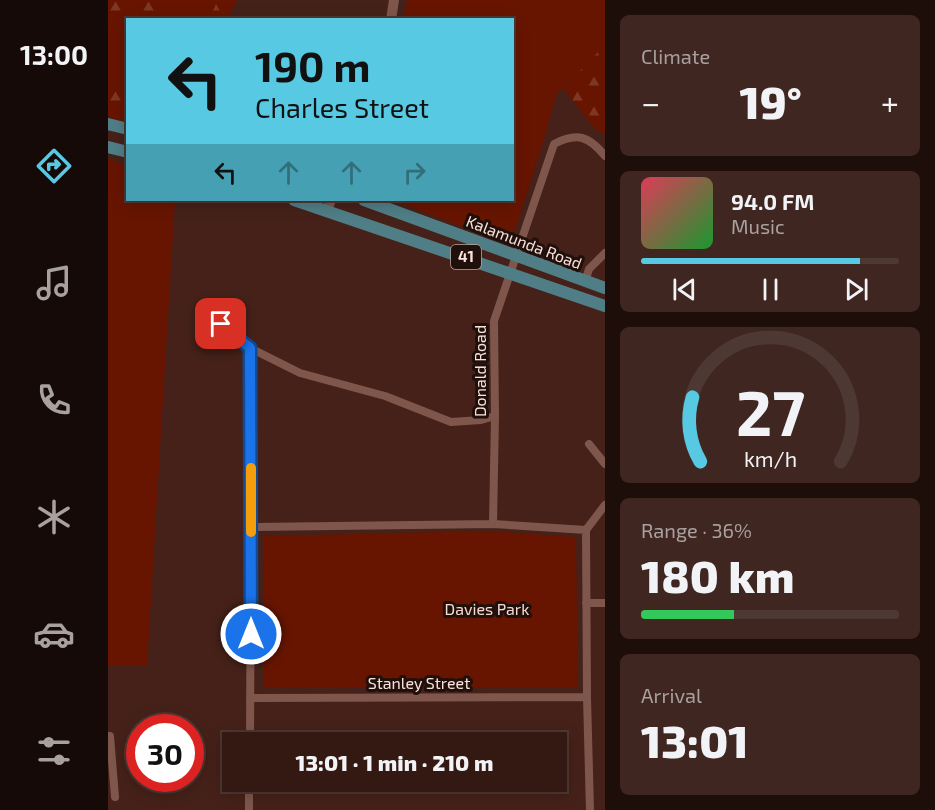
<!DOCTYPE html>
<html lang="en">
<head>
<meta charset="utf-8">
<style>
	:root { --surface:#341913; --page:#3f2621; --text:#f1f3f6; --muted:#a9a0a0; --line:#4e3833; --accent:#57c9e2 }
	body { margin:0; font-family:"Exo 2",sans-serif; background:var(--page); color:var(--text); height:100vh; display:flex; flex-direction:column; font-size:22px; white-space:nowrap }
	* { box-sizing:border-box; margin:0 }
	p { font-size:20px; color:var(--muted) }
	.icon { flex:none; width:33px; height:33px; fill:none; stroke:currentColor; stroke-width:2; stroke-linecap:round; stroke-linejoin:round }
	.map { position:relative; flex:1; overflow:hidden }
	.drawer { display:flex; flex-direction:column; gap:15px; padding:15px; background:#1d0e0a; width:330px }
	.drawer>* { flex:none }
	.hud { position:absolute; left:18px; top:18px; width:388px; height:183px; border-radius:0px; box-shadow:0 3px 15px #0003,0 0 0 2px var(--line); background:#57c9e2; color:#111; overflow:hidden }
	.speed { position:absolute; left:18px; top:714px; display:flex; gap:12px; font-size:30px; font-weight:700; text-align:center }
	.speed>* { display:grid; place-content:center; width:78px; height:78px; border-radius:50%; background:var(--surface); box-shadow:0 3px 15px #0003,0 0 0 2px var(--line); line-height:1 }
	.speed .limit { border:9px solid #d22; background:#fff; color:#111 }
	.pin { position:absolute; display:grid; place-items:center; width:51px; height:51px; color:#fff; margin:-26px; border-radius:12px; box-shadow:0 3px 9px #0006 }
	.me { position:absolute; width:66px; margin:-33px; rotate:0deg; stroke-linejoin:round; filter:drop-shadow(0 0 4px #0008) }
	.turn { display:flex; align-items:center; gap:21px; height:126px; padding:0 30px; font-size:27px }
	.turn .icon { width:78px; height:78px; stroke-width:2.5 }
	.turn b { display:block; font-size:42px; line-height:51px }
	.lanes { display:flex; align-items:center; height:57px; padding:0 30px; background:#0003; justify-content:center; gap:30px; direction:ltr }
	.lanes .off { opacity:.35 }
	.big { font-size:45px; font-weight:800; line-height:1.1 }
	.drawer .widget { flex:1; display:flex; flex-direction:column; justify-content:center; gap:9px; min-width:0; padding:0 21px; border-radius:9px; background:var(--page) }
	.drawer .dial { align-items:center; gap:0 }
	.dial svg { height:156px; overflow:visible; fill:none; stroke:var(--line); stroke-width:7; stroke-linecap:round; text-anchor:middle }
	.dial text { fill:var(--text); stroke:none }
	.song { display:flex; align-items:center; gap:18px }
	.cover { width:72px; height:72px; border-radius:9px; background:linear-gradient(135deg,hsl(350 70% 55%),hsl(130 70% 35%)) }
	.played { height:6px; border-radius:3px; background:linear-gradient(90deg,var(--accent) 85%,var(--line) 85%) }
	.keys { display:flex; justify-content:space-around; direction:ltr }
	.heat { display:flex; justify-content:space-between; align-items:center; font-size:33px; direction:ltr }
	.charge { height:9px; border-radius:4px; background:linear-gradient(90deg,#34c759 36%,var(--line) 0) }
	.trip { position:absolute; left:114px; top:732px; width:345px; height:60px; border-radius:0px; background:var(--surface); box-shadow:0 3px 15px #0003,0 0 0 2px var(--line); font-weight:800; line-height:60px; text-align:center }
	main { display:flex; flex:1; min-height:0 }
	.menu { display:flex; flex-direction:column; width:108px; justify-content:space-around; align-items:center; background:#150a08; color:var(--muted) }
	.menu .icon { width:42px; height:42px }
	.menu .current { color:var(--accent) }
	.menu b { font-size:27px; color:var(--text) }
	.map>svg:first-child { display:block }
</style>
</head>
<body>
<main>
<nav class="menu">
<b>13:00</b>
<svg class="icon current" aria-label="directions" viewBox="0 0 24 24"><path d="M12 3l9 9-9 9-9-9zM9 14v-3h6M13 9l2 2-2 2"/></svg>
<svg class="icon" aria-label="music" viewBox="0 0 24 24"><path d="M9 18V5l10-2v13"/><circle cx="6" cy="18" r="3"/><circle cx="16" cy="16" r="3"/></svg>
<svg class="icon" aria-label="phone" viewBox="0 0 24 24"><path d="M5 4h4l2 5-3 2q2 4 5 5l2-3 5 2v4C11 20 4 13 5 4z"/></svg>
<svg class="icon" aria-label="climate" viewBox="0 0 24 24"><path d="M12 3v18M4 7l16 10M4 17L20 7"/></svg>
<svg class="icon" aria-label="car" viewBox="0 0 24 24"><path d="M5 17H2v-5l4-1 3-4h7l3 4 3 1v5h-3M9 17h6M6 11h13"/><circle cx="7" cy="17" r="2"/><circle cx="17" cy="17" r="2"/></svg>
<svg class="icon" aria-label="filters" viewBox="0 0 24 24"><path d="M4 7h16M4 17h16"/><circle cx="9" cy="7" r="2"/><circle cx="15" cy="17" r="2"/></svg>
</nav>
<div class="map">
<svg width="497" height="810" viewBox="0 0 497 810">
	<defs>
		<pattern id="forest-firs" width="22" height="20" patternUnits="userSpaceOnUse" patternTransform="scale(1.5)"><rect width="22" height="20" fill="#671501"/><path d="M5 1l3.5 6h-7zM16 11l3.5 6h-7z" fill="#7e3725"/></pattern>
	</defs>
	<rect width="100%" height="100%" fill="#452119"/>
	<path fill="#671501" d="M 0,0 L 118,0 L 110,19 L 20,20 L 19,122 L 0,117 Z
		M 299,0 L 497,0 L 497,45 L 448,95 L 435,143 L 402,245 L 284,200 L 405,200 L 405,20 L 295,19 Z
		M 0,159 L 19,165 L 20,200 L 67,200 L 39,666 L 0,666 Z
		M 381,531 L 468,537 L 470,687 L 155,688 L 155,536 Z"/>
	<path fill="url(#forest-firs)" d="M 0,0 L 64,0 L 62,19 L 20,20 L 19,23 L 12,23 L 0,9 Z
		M 110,0 L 129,0 L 120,19 L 101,19 Z
		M 497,45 L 497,134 L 487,129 L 455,88 Z
		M 0,80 L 4,84 L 19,86 L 19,116 L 0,111 Z"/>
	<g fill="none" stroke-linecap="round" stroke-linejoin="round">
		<path stroke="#7f564c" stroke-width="8" d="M 477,282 L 481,269 L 497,253
			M 113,324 L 142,348 L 192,373 L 277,396 L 343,422 L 373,420 L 387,416
			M 142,348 L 143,527 L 142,742
			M 481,444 L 497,464
			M 385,524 L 387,416 L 386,321 L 446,144 C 469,132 481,136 497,156
			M 143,527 L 385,524 L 478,530
			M 478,603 L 497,603
			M 142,698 L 479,697
			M 0,736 L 2,736 L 7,797
			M 141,810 L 141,782
			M 482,810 L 479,697 L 478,530 L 497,505"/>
		<path stroke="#7f564c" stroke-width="10" d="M 283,20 L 286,0
			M 219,210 L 223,200"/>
		<path stroke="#507e86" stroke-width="12" d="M 0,124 L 20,129
			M 0,147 L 20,152
			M 186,200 L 497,306
			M 256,200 L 497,288"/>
	</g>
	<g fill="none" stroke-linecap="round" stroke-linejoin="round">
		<defs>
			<path id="route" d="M 113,324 L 142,348 L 143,634"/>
		</defs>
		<use href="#route" stroke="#114b97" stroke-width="15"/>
		<use href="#route" stroke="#1a73e8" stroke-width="10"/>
		<path stroke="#f59e0b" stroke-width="10" d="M 143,468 L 143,532"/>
	</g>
	<g text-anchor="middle" stroke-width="6" stroke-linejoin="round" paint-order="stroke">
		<rect fill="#20100c" stroke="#b9a29d" stroke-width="1.5" x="343" y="245" width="30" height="24" rx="4.5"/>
		<g font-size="15" font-weight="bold" fill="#fae1db">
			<text x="358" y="262">41</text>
		</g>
		<g font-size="16" fill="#fae1db" stroke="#20100c">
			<text transform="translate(416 242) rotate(21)" y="6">Kalamunda Road</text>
			<text transform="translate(372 371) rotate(-90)" y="6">Donald Road</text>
			<text x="311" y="689">Stanley Street</text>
		</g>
		<g font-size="16" fill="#f8d9d1" stroke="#20100c">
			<text x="379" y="615">Davies Park</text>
		</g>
	</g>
</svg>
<div class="speed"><div class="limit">30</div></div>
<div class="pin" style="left:113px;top:324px;background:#d93025"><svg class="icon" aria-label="arrive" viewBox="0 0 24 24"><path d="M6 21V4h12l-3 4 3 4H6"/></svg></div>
<svg class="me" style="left:143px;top:634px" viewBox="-20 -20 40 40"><circle r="17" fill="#1a73e8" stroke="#fff" stroke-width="3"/><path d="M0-11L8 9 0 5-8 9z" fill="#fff"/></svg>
<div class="trip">13:01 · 1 min · 210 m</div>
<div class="hud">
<div class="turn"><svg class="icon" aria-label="left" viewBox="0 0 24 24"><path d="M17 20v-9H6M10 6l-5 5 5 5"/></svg><div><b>190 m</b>Charles Street</div></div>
<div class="lanes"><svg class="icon" aria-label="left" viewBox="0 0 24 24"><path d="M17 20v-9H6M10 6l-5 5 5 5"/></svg><svg class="icon off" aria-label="ahead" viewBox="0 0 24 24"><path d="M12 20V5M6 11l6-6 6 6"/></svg><svg class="icon off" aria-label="ahead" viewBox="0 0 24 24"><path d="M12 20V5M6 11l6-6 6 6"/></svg><svg class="icon off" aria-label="right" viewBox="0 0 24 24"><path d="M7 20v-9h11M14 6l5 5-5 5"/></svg></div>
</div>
</div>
<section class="drawer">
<div class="widget"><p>Climate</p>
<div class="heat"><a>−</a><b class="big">19°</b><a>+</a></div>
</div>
<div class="widget">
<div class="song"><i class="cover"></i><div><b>94.0 FM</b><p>Music</p></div></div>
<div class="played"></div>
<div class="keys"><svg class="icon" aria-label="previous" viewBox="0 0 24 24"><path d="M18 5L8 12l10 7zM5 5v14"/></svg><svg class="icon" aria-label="pause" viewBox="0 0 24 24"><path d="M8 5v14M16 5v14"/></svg><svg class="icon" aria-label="next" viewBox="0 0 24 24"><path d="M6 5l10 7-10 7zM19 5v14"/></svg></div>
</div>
<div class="widget dial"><svg viewBox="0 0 100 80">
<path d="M14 69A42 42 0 1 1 86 69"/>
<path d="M14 69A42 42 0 0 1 10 36" stroke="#57c9e2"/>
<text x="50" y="56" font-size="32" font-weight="700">27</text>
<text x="50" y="72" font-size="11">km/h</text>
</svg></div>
<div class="widget"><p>Range · 36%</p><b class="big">180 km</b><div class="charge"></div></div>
<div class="widget"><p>Arrival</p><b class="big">13:01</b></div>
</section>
</main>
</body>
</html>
